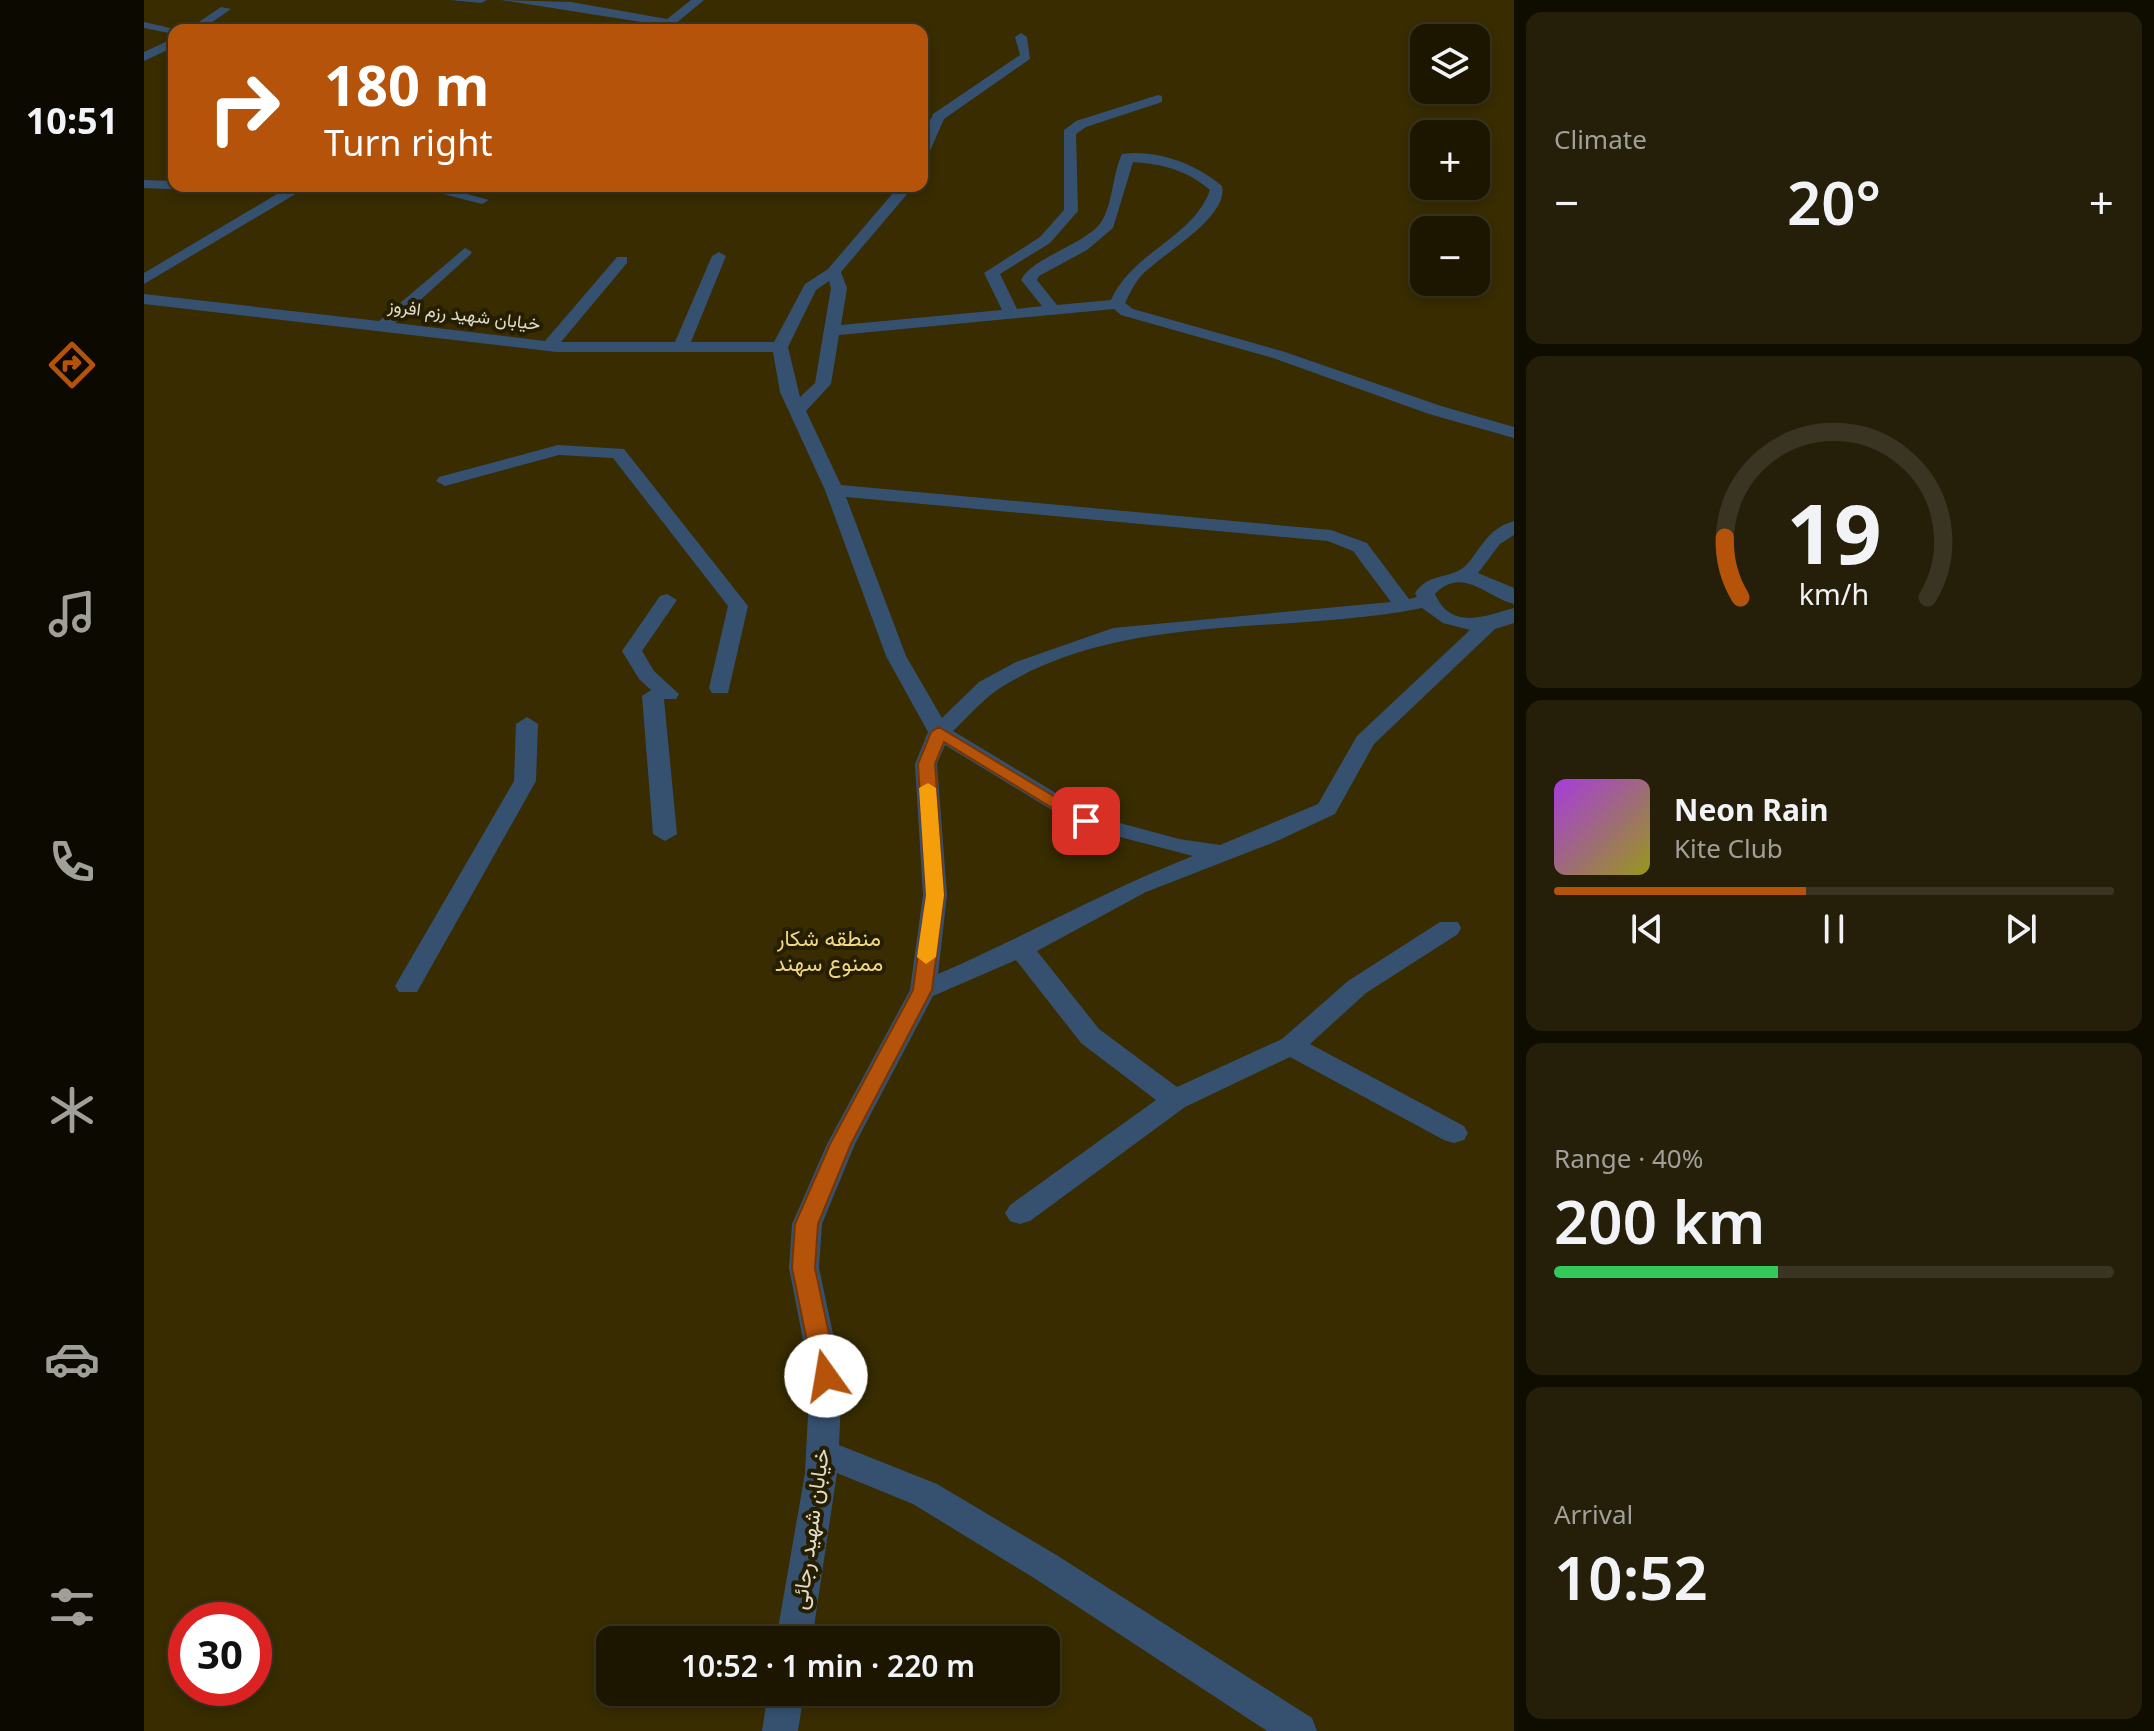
<!DOCTYPE html>
<html lang="en">
<head>
<meta charset="utf-8">
<style>
	:root { --surface:#1c1600; --page:#251f0a; --text:#f1f3f6; --muted:#a09f99; --line:#3a3522; --accent:#b45309 }
	body { margin:0; font-family:"Noto Sans",Vazirmatn,sans-serif; background:var(--page); color:var(--text); height:100vh; display:flex; flex-direction:column; font-size:30px; white-space:nowrap }
	* { box-sizing:border-box; margin:0 }
	p { font-size:26px; color:var(--muted) }
	.icon { flex:none; width:44px; height:44px; fill:none; stroke:currentColor; stroke-width:2; stroke-linecap:round; stroke-linejoin:round }
	.map { position:relative; flex:1; overflow:hidden }
	.side { display:flex; flex-direction:column; gap:12px; padding:12px; background:#0f0c00; width:640px }
	.side>* { flex:none }
	.top-card { position:absolute; left:24px; top:24px; width:760px; height:168px; border-radius:16px; box-shadow:0 4px 12px #0003,0 0 0 2px var(--line); background:#b45309; color:#fff; overflow:hidden }
	.fabs { position:absolute; left:1266px; top:24px; display:grid; gap:16px }
	.fabs a { display:grid; place-items:center; width:80px; height:80px; border-radius:16px; background:var(--surface); box-shadow:0 4px 12px #0003,0 0 0 2px var(--line); font-size:40px }
	.speed { position:absolute; left:24px; top:1602px; display:flex; gap:16px; font-size:40px; font-weight:700; text-align:center }
	.speed>* { display:grid; place-content:center; width:104px; height:104px; border-radius:50%; background:var(--surface); box-shadow:0 4px 12px #0003,0 0 0 2px var(--line); line-height:1 }
	.speed .limit { border:12px solid #d22; background:#fff; color:#111 }
	.pin { position:absolute; display:grid; place-items:center; width:68px; height:68px; color:#fff; margin:-34px; border-radius:16px; box-shadow:0 4px 12px #0006 }
	.me { position:absolute; width:88px; margin:-44px; rotate:347deg; stroke-linejoin:round; filter:drop-shadow(0 0 6px #0008) }
	.turn { display:flex; align-items:center; gap:28px; height:168px; padding:0 24px; font-size:36px }
	.turn .icon { width:104px; height:104px; stroke-width:2.5 }
	.turn b { display:block; font-size:56px; line-height:68px }
	.big { font-size:60px; font-weight:600; line-height:1.1 }
	.side .tile { flex:1; display:flex; flex-direction:column; justify-content:center; gap:12px; min-width:0; padding:0 28px; border-radius:16px; background:var(--page) }
	.side .dial { align-items:center; gap:0 }
	.dial svg { height:208px; overflow:visible; fill:none; stroke:var(--line); stroke-width:7; stroke-linecap:round; text-anchor:middle }
	.dial text { fill:var(--text); stroke:none }
	.song { display:flex; align-items:center; gap:24px }
	.cover { width:96px; height:96px; border-radius:12px; background:linear-gradient(135deg,hsl(280 70% 55%),hsl(60 70% 35%)) }
	.played { height:8px; border-radius:4px; background:linear-gradient(90deg,var(--accent) 45%,var(--line) 45%) }
	.keys { display:flex; justify-content:space-around; direction:ltr }
	.heat { display:flex; justify-content:space-between; align-items:center; font-size:44px; direction:ltr }
	.charge { height:12px; border-radius:6px; background:linear-gradient(90deg,#34c759 40%,var(--line) 0) }
	.trip { position:absolute; left:452px; top:1626px; width:464px; height:80px; border-radius:16px; background:var(--surface); box-shadow:0 4px 12px #0003,0 0 0 2px var(--line); font-weight:600; line-height:80px; text-align:center }
	main { display:flex; flex:1; min-height:0 }
	.tabs { display:flex; flex-direction:column; width:144px; justify-content:space-around; align-items:center; background:#0b0900; color:var(--muted) }
	.tabs .icon { width:56px; height:56px }
	.tabs .current { color:var(--accent) }
	.tabs b { font-size:36px; color:var(--text) }
	.map>svg:first-child { display:block }
</style>
</head>
<body>
<main>
<nav class="tabs">
<b>10:51</b>
<svg class="icon current" aria-label="directions" viewBox="0 0 24 24"><path d="M12 3l9 9-9 9-9-9zM9 14v-3h6M13 9l2 2-2 2"/></svg>
<svg class="icon" aria-label="music" viewBox="0 0 24 24"><path d="M9 18V5l10-2v13"/><circle cx="6" cy="18" r="3"/><circle cx="16" cy="16" r="3"/></svg>
<svg class="icon" aria-label="phone" viewBox="0 0 24 24"><path d="M5 4h4l2 5-3 2q2 4 5 5l2-3 5 2v4C11 20 4 13 5 4z"/></svg>
<svg class="icon" aria-label="climate" viewBox="0 0 24 24"><path d="M12 3v18M4 7l16 10M4 17L20 7"/></svg>
<svg class="icon" aria-label="car" viewBox="0 0 24 24"><path d="M5 17H2v-5l4-1 3-4h7l3 4 3 1v5h-3M9 17h6M6 11h13"/><circle cx="7" cy="17" r="2"/><circle cx="17" cy="17" r="2"/></svg>
<svg class="icon" aria-label="filters" viewBox="0 0 24 24"><path d="M4 7h16M4 17h16"/><circle cx="9" cy="7" r="2"/><circle cx="15" cy="17" r="2"/></svg>
</nav>
<div class="map">
<svg width="1370" height="1731" viewBox="0 0 1370 1731">
	<rect width="100%" height="100%" fill="#261e00"/>
	<path fill="#382c00" fill-rule="evenodd" d="M 0,0 L 1370,0 L 1370,1731 L 0,1731 ZM 30,30 L 778,30 L 778,186 L 30,186 ZM 1280,38 L 1332,38 L 1332,90 L 1280,90 ZM 1280,134 L 1332,134 L 1332,186 L 1280,186 ZM 1280,230 L 1332,230 L 1332,282 L 1280,282 ZM 42,1620 L 110,1620 L 110,1688 L 42,1688 ZM 466,1640 L 902,1640 L 902,1692 L 466,1692 Z"/>
	<g fill="none" stroke-linecap="round" stroke-linejoin="round">
		<path fill="#365170" fill-rule="evenodd" d="M 306,0 L 343,0 L 337,3 Z
			M 357,0 L 427,2 L 523,19 L 547,0 L 560,0 L 524,30 L 511,30 L 516,25 Z
			M 77,7 L 87,9 L 57,30 L 43,30 Z
			M 0,22 L 35,30 L 30,30 L 30,34 L 0,28 Z
			M 877,33 L 883,37 L 886,59 L 800,119 L 785,153 L 778,157 L 778,138 L 789,114 L 876,55 L 871,37 Z
			M 30,38 L 30,47 L 0,61 L 0,52 Z
			M 1014,95 L 1018,96 L 1018,102 L 942,127 L 932,134 L 934,211 L 906,243 L 856,274 L 873,309 L 898,306 L 877,280 C 887,259 935,246 954,226 C 969,210 968,174 978,154 C 1013,149 1052,164 1078,186 C 1085,218 1017,254 997,276 C 990,284 986,293 981,303 L 989,309 L 1141,352 L 1297,406 L 1370,427 L 1370,438 L 1285,414 L 1129,358 L 977,315 L 970,309 L 695,335 L 687,384 L 662,411 L 697,485 L 1187,530 L 1223,543 L 1265,599 L 1273,597 L 1271,593 C 1284,575 1296,579 1314,571 C 1333,562 1337,530 1370,521 L 1370,535 L 1356,544 L 1334,573 L 1370,588 L 1370,604 C 1344,598 1318,565 1291,594 C 1308,632 1343,615 1370,608 L 1370,623 L 1351,629 L 1230,744 L 1191,814 L 1133,841 L 1002,892 L 893,951 L 955,1029 L 1033,1087 L 1138,1039 L 1204,981 L 1296,922 L 1314,922 L 1317,928 L 1314,934 L 1222,993 L 1166,1044 L 1320,1126 L 1324,1133 L 1320,1140 L 1310,1143 L 1300,1140 L 1146,1057 L 1041,1107 L 886,1221 L 876,1224 L 866,1221 L 861,1213 L 866,1205 L 1012,1100 L 937,1043 L 872,960 L 789,996 L 711,1144 L 678,1224 L 675,1268 L 698,1376 L 695,1445 L 793,1484 L 914,1556 L 1168,1718 L 1173,1731 L 1123,1731 L 890,1578 L 769,1504 L 693,1473 L 668,1640 L 632,1640 L 661,1473 L 666,1376 L 645,1268 L 648,1224 L 683,1144 L 766,990 L 779,895 L 771,764 L 784,732 L 742,656 L 681,490 L 636,392 L 629,352 L 413,352 L 0,304 L 0,294 L 235,321 L 321,248 L 328,252 L 326,255 L 251,323 L 401,341 L 473,257 L 483,257 L 483,263 L 417,342 L 531,342 L 568,256 L 575,252 L 582,256 L 547,342 L 630,342 L 661,284 L 684,269 L 755,186 L 770,186 L 697,272 L 703,288 L 697,325 L 858,310 L 840,273 L 896,237 L 920,210 L 920,130 L 932,121 ZM 989,162 C 1018,164 1043,170 1066,190 C 1049,238 988,252 967,300 L 913,305 L 893,280 L 895,276 L 943,250 L 969,228 ZM 685,281 L 687,288 L 671,383 L 656,397 L 644,347 L 672,290 ZM 702,497 L 1184,541 L 1209,551 L 1247,602 L 969,628 L 872,662 L 835,682 L 798,718 L 762,656 ZM 1278,608 L 1299,623 L 1326,630 L 1213,736 L 1174,804 L 1076,845 L 1035,839 L 950,816 L 809,731 C 823,718 837,701 853,690 C 976,610 1140,636 1278,608 ZM 801,745 L 934,826 L 1049,856 C 962,890 880,937 794,974 L 803,895 L 793,764 Z
			M 0,180 L 30,181 L 30,186 L 165,186 L 0,284 L 0,273 L 133,194 L 0,188 Z
			M 268,186 L 294,186 L 345,200 L 338,204 Z
			M 486,186 L 502,186 L 490,194 L 483,190 Z
			M 414,445 L 480,449 L 604,606 L 584,693 L 568,693 L 565,688 L 584,606 L 469,458 L 415,455 L 301,486 L 292,481 L 295,477 Z
			M 523,594 L 533,600 L 498,651 L 510,671 L 535,694 L 532,699 L 520,699 L 533,834 L 521,841 L 509,834 L 498,696 L 507,690 L 495,679 L 478,651 L 516,596 Z
			M 383,717 L 394,724 L 392,781 L 273,992 L 255,992 L 251,986 L 370,781 L 372,724 Z
			M 624,1692 L 660,1692 L 654,1731 L 618,1731 Z"/>
	</g>
	<path fill="#b45309" stroke="#753606" stroke-width="2" d="M 795,727 L 951,821 L 948,825 L 936,825 L 800,742 L 791,764 L 800,895 L 788,990 L 707,1144 L 674,1224 L 671,1268 L 694,1376 L 690,1383 L 682,1386 L 673,1383 L 670,1376 L 648,1268 L 651,1224 L 686,1144 L 769,990 L 782,895 L 774,764 L 787,732 Z"/>
	<path fill="#f59e0b" d="M 784,783 L 792,788 L 800,895 L 792,957 L 782,964 L 773,957 L 782,895 L 775,788 Z"/>
	<g text-anchor="middle" stroke-width="8" stroke-linejoin="round" paint-order="stroke">
		<g font-size="18" fill="#e0dbca" stroke="#261e00">
			<text transform="translate(320 315) rotate(7)" y="6">خیابان شهید رزم افروز</text>
		</g>
		<g font-size="22" fill="#f0d785" stroke="#261e00">
			<text x="685" y="946">منطقه شکار<tspan x="685" dy="25">ممنوع سهند</tspan></text>
		</g>
		<g font-size="22" fill="#e0dbca" stroke="#261e00">
			<text transform="translate(666 1529) rotate(-82)" y="8">خیابان شهید رجائی</text>
		</g>
	</g>
</svg>
<div class="fabs">
<a><svg class="icon" aria-label="layers" viewBox="0 0 24 24"><path d="M12 4l9 5-9 5-9-5zM3 14l9 5 9-5"/></svg></a>
<a>+</a>
<a>−</a>
</div>
<div class="speed"><div class="limit">30</div></div>
<div class="pin" style="left:942px;top:821px;background:#d93025"><svg class="icon" aria-label="arrive" viewBox="0 0 24 24"><path d="M6 21V4h12l-3 4 3 4H6"/></svg></div>
<svg class="me" style="left:682px;top:1376px" viewBox="-20 -20 40 40"><circle r="19" fill="#fff"/><path d="M0-13L10 11 0 6-10 11z" fill="#b45309"/></svg>
<div class="trip">10:52 · 1 min · 220 m</div>
<div class="top-card">
<div class="turn"><svg class="icon" aria-label="right" viewBox="0 0 24 24"><path d="M7 20v-9h11M14 6l5 5-5 5"/></svg><div><b>180 m</b>Turn right</div></div>
</div>
</div>
<section class="side">
<div class="tile"><p>Climate</p>
<div class="heat"><a>−</a><b class="big">20°</b><a>+</a></div>
</div>
<div class="tile dial"><svg viewBox="0 0 100 80">
<path d="M14 69A42 42 0 1 1 86 69"/>
<path d="M14 69A42 42 0 0 1 8 46" stroke="#b45309"/>
<text x="50" y="56" font-size="32" font-weight="700">19</text>
<text x="50" y="72" font-size="11">km/h</text>
</svg></div>
<div class="tile">
<div class="song"><i class="cover"></i><div><b>Neon Rain</b><p>Kite Club</p></div></div>
<div class="played"></div>
<div class="keys"><svg class="icon" aria-label="previous" viewBox="0 0 24 24"><path d="M18 5L8 12l10 7zM5 5v14"/></svg><svg class="icon" aria-label="pause" viewBox="0 0 24 24"><path d="M8 5v14M16 5v14"/></svg><svg class="icon" aria-label="next" viewBox="0 0 24 24"><path d="M6 5l10 7-10 7zM19 5v14"/></svg></div>
</div>
<div class="tile"><p>Range · 40%</p><b class="big">200 km</b><div class="charge"></div></div>
<div class="tile"><p>Arrival</p><b class="big">10:52</b></div>
</section>
</main>
</body>
</html>
